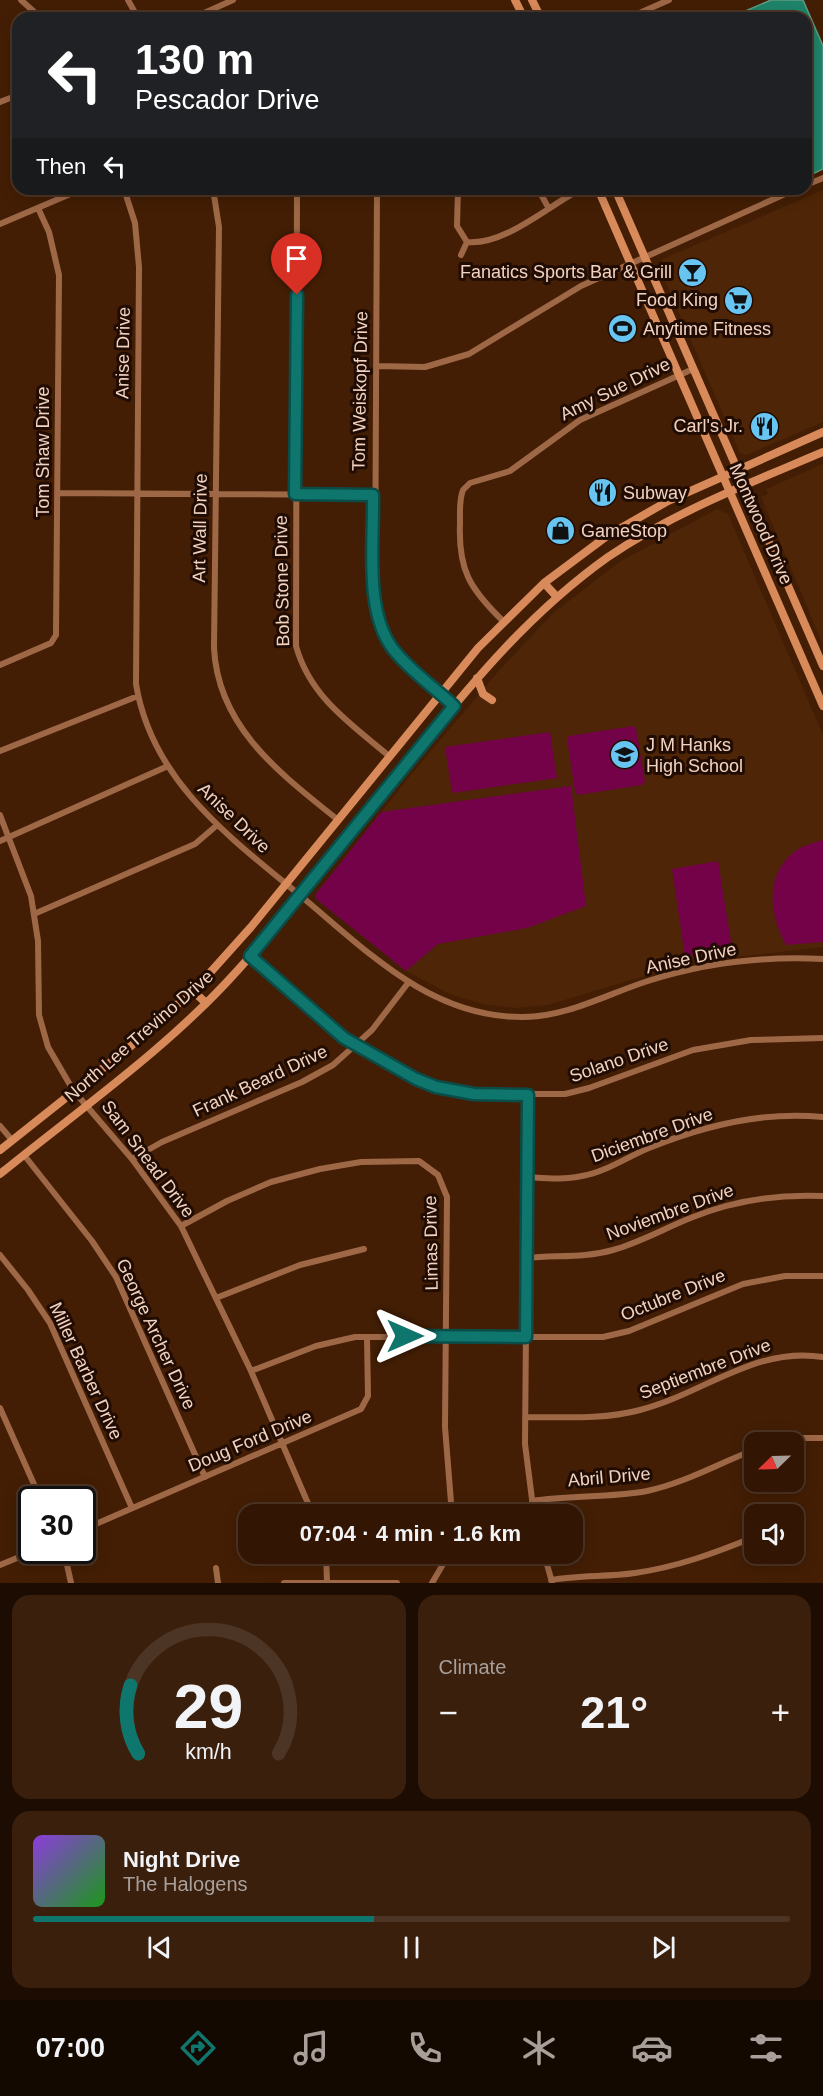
<!DOCTYPE html>
<html lang="en">
<head>
<meta charset="utf-8">
<style>
	:root { --surface:#321603; --page:#3a1f0d; --text:#f1f3f6; --muted:#a89f9a; --line:#4d3525; --accent:#0f766e }
	body { margin:0; font-family:Helvetica,sans-serif; background:var(--page); color:var(--text); height:100vh; display:flex; flex-direction:column; font-size:22px; white-space:nowrap }
	* { box-sizing:border-box; margin:0 }
	p { font-size:20px; color:var(--muted) }
	.icon { flex:none; width:33px; height:33px; fill:none; stroke:currentColor; stroke-width:2; stroke-linecap:round; stroke-linejoin:round }
	.map { position:relative; height:1583px; overflow:hidden }
	.side { display:flex; flex-direction:column; gap:12px; padding:12px; background:#1c0c02; flex:1 }
	.side>* { flex:none }
	.top-card { position:absolute; left:12px; top:12px; width:800px; height:183px; border-radius:18px; box-shadow:0 3px 15px #0003,0 0 0 2px var(--line); background:#202124; color:#fff; overflow:hidden }
	.needle { width:39px; rotate:247deg }
	.tools { position:absolute; left:744px; top:1432px; display:grid; gap:12px }
	.tools a { display:grid; place-items:center; width:60px; height:60px; border-radius:12px; background:var(--surface); box-shadow:0 3px 15px #0003,0 0 0 2px var(--line); font-size:30px }
	.speed { position:absolute; left:18px; top:1486px; display:flex; gap:12px; font-size:30px; font-weight:700; text-align:center }
	.speed>* { display:grid; place-content:center; width:78px; height:78px; border-radius:50%; background:var(--surface); box-shadow:0 3px 15px #0003,0 0 0 2px var(--line); line-height:1 }
	.speed .limit { border:3px solid #111; border-radius:9px; background:#fff; color:#111 }
	.pin { position:absolute; display:grid; place-items:center; width:51px; height:51px; color:#fff; margin:-62px -26px; border-radius:50% 50% 50% 0; rotate:-45deg; box-shadow:0 0 6px #0007 }
	.pin .icon { rotate:45deg }
	.me { position:absolute; width:66px; margin:-33px; rotate:90deg; stroke-linejoin:round; filter:drop-shadow(0 0 4px #0008) }
	.turn { display:flex; align-items:center; gap:21px; height:126px; padding:0 24px; font-size:27px }
	.turn .icon { width:78px; height:78px; stroke-width:2.5 }
	.turn b { display:block; font-size:42px; line-height:51px }
	.then { display:flex; align-items:center; height:57px; padding:0 24px; background:#0003; gap:12px; font-size:22px }
	.big { font-size:45px; font-weight:800; line-height:1.1 }
	.side .tile { flex:1; display:flex; flex-direction:column; justify-content:center; gap:9px; min-width:0; padding:0 21px; border-radius:18px; background:var(--page) }
	.side .dial { align-items:center; gap:0 }
	.dial svg { height:156px; overflow:visible; fill:none; stroke:var(--line); stroke-width:7; stroke-linecap:round; text-anchor:middle }
	.dial text { fill:var(--text); stroke:none }
	.song { display:flex; align-items:center; gap:18px }
	.cover { width:72px; height:72px; border-radius:9px; background:linear-gradient(135deg,hsl(270 70% 55%),hsl(120 70% 35%)) }
	.played { height:6px; border-radius:3px; background:linear-gradient(90deg,var(--accent) 45%,var(--line) 45%) }
	.keys { display:flex; justify-content:space-around; direction:ltr }
	.heat { display:flex; justify-content:space-between; align-items:center; font-size:33px; direction:ltr }
	.side .tiles { flex:1; display:grid; gap:12px; grid-template-columns:1fr 1fr }
	.tile:last-child { grid-column:span 2 }
	.trip { position:absolute; left:238px; top:1504px; width:345px; height:60px; border-radius:18px; background:var(--surface); box-shadow:0 3px 15px #0003,0 0 0 2px var(--line); font-weight:800; line-height:60px; text-align:center }
	.dock { display:flex; height:96px; justify-content:space-around; align-items:center; background:#140901; color:var(--muted) }
	.dock .icon { width:42px; height:42px }
	.dock .active { color:var(--accent) }
	.dock b { font-size:27px; color:var(--text) }
	.map>svg:first-child { display:block }
</style>
</head>
<body>
<div class="map">
<svg width="823" height="1583" viewBox="0 0 823 1583">
	<rect width="100%" height="100%" fill="#431e04"/>
	<path fill="#4e2507" d="M 823,190 L 823,422 L 746,455 L 740,453 L 659,267 L 663,259 Z
		M 823,464 L 823,645 L 761,497 L 768,494 L 766,489 Z
		M 717,509 L 728,514 L 823,735 L 823,947 L 691,962 L 548,1005 L 516,1008 L 482,1004 L 450,994 L 406,971 L 316,899 L 315,895 L 410,776 L 496,674 L 552,614 L 621,561 Z"/>
	<path fill="#740248" d="M 633,726 L 636,728 L 645,782 L 642,785 L 578,795 L 575,792 L 567,739 L 569,736 Z
		M 550,732 L 557,778 L 452,793 L 445,747 Z
		M 571,786 L 586,906 L 527,928 L 438,944 L 406,971 L 316,899 L 315,895 L 381,812 Z
		M 823,840 L 823,942 L 786,945 C 770,916 764,877 793,853 C 801,846 813,843 823,840 Z
		M 718,861 L 732,948 L 685,957 L 672,869 Z"/>
	<path fill="#1f846a" stroke="#5e9c84" stroke-width="1.5" d="M 771,0 L 803,0 L 823,46 L 823,169 L 806,177 L 806,18 L 729,18 Z"/>
	<g fill="none" stroke-linecap="round" stroke-linejoin="round">
		<path stroke="#9e6847" stroke-width="6" d="M 21,0 L 41,18
			M 128,0 L 138,18
			M 193,18 L 233,0
			M 628,18 L 669,0
			M 0,102 L 18,95
			M 806,185 L 823,178
			M 124,189 L 135,223 L 139,267 L 136,684 C 152,782 231,838 302,897 C 367,951 431,1018 523,1017 C 567,1017 607,994 648,981 C 704,963 765,956 823,959
			M 213,189 L 219,227 L 214,648 C 218,728 281,774 338,820
			M 297,189 L 296,646 C 310,697 351,724 389,756
			M 377,189 L 375,604 C 385,655 419,673 454,706
			M 458,189 L 457,226 L 467,242 C 504,246 548,206 581,189
			M 538,189 L 548,207
			M 0,224 L 82,189
			M 461,255 L 467,242
			M 376,366 L 425,367 L 469,354 L 581,286 L 796,189
			M 58,493 L 373,495
			M 503,621 C 470,589 458,570 460,523 C 460,512 459,500 463,490 L 470,483 L 510,471 L 580,420 L 693,369
			M 0,665 L 51,643 L 56,635 L 59,275 L 49,232 L 38,208
			M 0,751 L 138,696
			M 0,815 L 31,896 L 38,941 L 39,1015 L 48,1047 L 73,1090 L 132,1159 L 181,1226 L 251,1371 L 313,1515
			M 0,841 L 168,766
			M 34,914 L 195,844 L 216,826
			M 250,956 L 344,1038 L 416,1079 L 436,1087 L 474,1094 L 565,1094 L 589,1088 L 693,1050 L 751,1040 L 823,1038
			M 528,1095 L 525,1444 L 534,1515
			M 0,1126 L 12,1140
			M 24,1155 L 92,1241 L 116,1277 L 205,1477
			M 132,1159 L 162,1142 L 302,1082 L 333,1065 L 372,1030 L 408,983
			M 527,1177 C 545,1178 564,1180 582,1176 C 606,1172 627,1157 649,1148 C 703,1126 764,1111 823,1117
			M 181,1226 L 227,1201 L 271,1182 L 320,1169 L 361,1162 L 419,1161 L 438,1175 L 447,1197 L 445,1427 L 452,1515
			M 0,1255 L 28,1290 L 50,1323 L 132,1508
			M 527,1258 C 556,1255 584,1258 613,1250 C 641,1242 667,1227 693,1217 C 735,1200 778,1194 823,1196
			M 216,1298 L 300,1265 L 364,1249
			M 251,1371 L 316,1346 L 355,1337 L 603,1337 L 629,1331 L 743,1284 L 785,1276 L 823,1276
			M 0,1408 L 41,1500
			M 526,1417 C 564,1417 603,1420 640,1410 C 703,1394 755,1346 823,1357
			M 772,1443 L 797,1438 L 823,1438
			M 532,1501 C 570,1495 609,1498 647,1491 C 685,1483 719,1463 754,1450
			M 82,1530 L 361,1409 L 368,1396 L 367,1337
			M 64,1551 L 71,1583
			M 326,1554 L 327,1582
			M 544,1554 L 552,1582
			M 0,1565 L 34,1551
			M 216,1568 L 218,1583
			M 551,1580 C 579,1575 607,1577 635,1573 C 677,1567 715,1553 754,1537
			M 284,1583 L 397,1583
			M 432,1583 L 449,1554"/>
		<path stroke="#d88a5b" stroke-width="8" d="M 515,0 L 524,18
			M 532,0 L 541,18
			M 598,189 L 823,706
			M 615,189 L 823,666
			M 544,583 L 557,597
			M 477,678 L 483,694 L 492,700
			M 192,990 L 206,1003
			M 0,1150 L 131,1046 L 199,985 L 251,927 L 478,648 L 544,583 L 607,536 L 668,501 L 823,432
			M 0,1174 C 80,1109 168,1048 237,971 C 301,901 358,825 417,751 C 475,679 532,611 608,557 C 674,512 750,483 823,452"/>
	</g>
	<g fill="none" stroke-linecap="round" stroke-linejoin="round">
		<defs>
			<path id="route" d="M 297,295 L 295,494 L 373,495 C 374,541 364,611 393,649 C 410,671 434,687 454,706 L 250,956 L 344,1038 L 416,1079 L 436,1087 L 474,1094 L 528,1095 L 526,1337 L 405,1336"/>
		</defs>
		<use href="#route" stroke="#0a4d48" stroke-width="15"/>
		<use href="#route" stroke="#0f766e" stroke-width="10"/>
	</g>
	<defs>
		<symbol id="bar-disc" viewBox="-11 -11 22 22"><circle r="9.5" fill="#68c4f0" stroke="#200c02"/><path d="M-6-5H6L.8 .8V4.5H3.5V6h-7V4.5H-.8V.8Z" fill="#111"/></symbol>
		<symbol id="supermarket-disc" viewBox="-11 -11 22 22"><circle r="9.5" fill="#68c4f0" stroke="#200c02"/><path d="M-6-5.5h2.5l.6 2H6L4.5 2H-2.5L-4.4-4H-6ZM-1.5 3.2a1.3 1.3 0 1 0 .1 0ZM3 3.2a1.3 1.3 0 1 0 .1 0Z" fill="#111"/></symbol>
		<symbol id="stadium-disc" viewBox="-11 -11 22 22"><circle r="9.5" fill="#68c4f0" stroke="#200c02"/><path d="M0-5a6.5 5 0 1 0 0 10a6.5 5 0 1 0 0-10ZM-3.5-1.8h7v3.6h-7Z" fill="#111"/></symbol>
		<symbol id="restaurant-disc" viewBox="-11 -11 22 22"><circle r="9.5" fill="#68c4f0" stroke="#200c02"/><path d="M-5-6h1v4h1v-4h1v4h1v-4h1v5L-1.5 .5V6h-2V.5L-5-1ZM5-6V6H3V1.5H1.5Q1.5-4 5-6Z" fill="#111"/></symbol>
		<symbol id="shop-disc" viewBox="-11 -11 22 22"><circle r="9.5" fill="#68c4f0" stroke="#200c02"/><path d="M-5-2.5h2.3a2.7 3.5 0 0 1 5.4 0H5L5.5 6h-11ZM-1.5-2.5h3a1.5 2.3 0 0 0-3 0Z" fill="#111"/></symbol>
		<symbol id="school-disc" viewBox="-11 -11 22 22"><circle r="9.5" fill="#68c4f0" stroke="#200c02"/><path d="M0-5L7-2L0 1L-7-2ZM-4 1L0 2.5L4 1V4Q0 6-4 4Z" fill="#111"/></symbol>
	</defs>
	<g fill-rule="evenodd">
		<use href="#bar-disc" x="676" y="256" width="33" height="33"/>
		<use href="#supermarket-disc" x="722" y="284" width="33" height="33"/>
		<use href="#stadium-disc" x="606" y="312" width="33" height="33"/>
		<use href="#restaurant-disc" x="748" y="410" width="33" height="33"/>
		<use href="#restaurant-disc" x="586" y="476" width="33" height="33"/>
		<use href="#shop-disc" x="544" y="514" width="33" height="33"/>
		<use href="#school-disc" x="608" y="738" width="33" height="33"/>
	</g>
	<g text-anchor="middle" stroke-width="6" stroke-linejoin="round" paint-order="stroke">
		<g font-size="18" fill="#f2d3c2" stroke="#200c02" text-anchor="start">
			<text x="672" y="278" text-anchor="end">Fanatics Sports Bar &amp; Grill</text>
			<text x="718" y="306" text-anchor="end">Food King</text>
			<text x="643" y="335">Anytime Fitness</text>
			<text x="743" y="432" text-anchor="end">Carl's Jr.</text>
			<text x="623" y="499">Subway</text>
			<text x="581" y="537">GameStop</text>
			<text x="646" y="751">J M Hanks<tspan x="646" dy="21">High School</tspan></text>
		</g>
		<g font-size="18" fill="#f2d3c2" stroke="#200c02">
			<text transform="translate(123 353) rotate(-89)" y="6">Anise Drive</text>
			<text transform="translate(615 389) rotate(-26)" y="6">Amy Sue Drive</text>
			<text transform="translate(360 391) rotate(-89)" y="6">Tom Weiskopf Drive</text>
			<text transform="translate(43 452) rotate(-90)" y="6">Tom Shaw Drive</text>
			<text transform="translate(761 524) rotate(66)" y="6">Montwood Drive</text>
			<text transform="translate(200 528) rotate(-89)" y="6">Art Wall Drive</text>
			<text transform="translate(282 581) rotate(-91)" y="6">Bob Stone Drive</text>
			<text transform="translate(234 818) rotate(44)" y="6">Anise Drive</text>
			<text transform="translate(691 958) rotate(-12)" y="6">Anise Drive</text>
			<text transform="translate(139 1036) rotate(-41)" y="6">North Lee Trevino Drive</text>
			<text transform="translate(619 1060) rotate(-19)" y="6">Solano Drive</text>
			<text transform="translate(260 1081) rotate(-25)" y="6">Frank Beard Drive</text>
			<text transform="translate(652 1135) rotate(-20)" y="6">Diciembre Drive</text>
			<text transform="translate(148 1159) rotate(53)" y="6">Sam Snead Drive</text>
			<text transform="translate(670 1212) rotate(-20)" y="6">Noviembre Drive</text>
			<text transform="translate(431 1243) rotate(-91)" y="6">Limas Drive</text>
			<text transform="translate(673 1295) rotate(-22)" y="6">Octubre Drive</text>
			<text transform="translate(156 1334) rotate(65)" y="6">George Archer Drive</text>
			<text transform="translate(705 1369) rotate(-21)" y="6">Septiembre Drive</text>
			<text transform="translate(86 1371) rotate(65)" y="6">Miller Barber Drive</text>
			<text transform="translate(250 1441) rotate(-23)" y="6">Doug Ford Drive</text>
			<text transform="translate(609 1477) rotate(-5)" y="6">Abril Drive</text>
		</g>
	</g>
</svg>
<div class="tools">
<a><svg class="needle" viewBox="-14 -14 28 28"><path d="M0-13l5 13h-10z" fill="#e53935"/><path d="M0 13l5-13h-10z" fill="#a89f9a"/></svg></a>
<a><svg class="icon" aria-label="sound" viewBox="0 0 24 24"><path d="M4 9h4l5-4v14l-5-4H4zM17 9q2 3 0 6"/></svg></a>
</div>
<div class="speed"><div class="limit">30</div></div>
<div class="pin" style="left:297px;top:295px;background:#d93025"><svg class="icon" aria-label="arrive" viewBox="0 0 24 24"><path d="M6 21V4h12l-3 4 3 4H6"/></svg></div>
<svg class="me" style="left:405px;top:1336px" viewBox="-20 -20 40 40"><path d="M0-17L14 15 0 8-14 15z" fill="#0f766e" stroke="#fff" stroke-width="4"/></svg>
<div class="trip">07:04 · 4 min · 1.6 km</div>
<div class="top-card">
<div class="turn"><svg class="icon" aria-label="left" viewBox="0 0 24 24"><path d="M17 20v-9H6M10 6l-5 5 5 5"/></svg><div><b>130 m</b>Pescador Drive</div></div>
<div class="then">Then<svg class="icon" aria-label="left" viewBox="0 0 24 24"><path d="M17 20v-9H6M10 6l-5 5 5 5"/></svg></div>
</div>
</div>
<section class="side">
<div class="tiles">
<div class="tile dial"><svg viewBox="0 0 100 80">
<path d="M14 69A42 42 0 1 1 86 69"/>
<path d="M14 69A42 42 0 0 1 10 34" stroke="#0f766e"/>
<text x="50" y="56" font-size="32" font-weight="700">29</text>
<text x="50" y="72" font-size="11">km/h</text>
</svg></div>
<div class="tile"><p>Climate</p>
<div class="heat"><a>−</a><b class="big">21°</b><a>+</a></div>
</div>
<div class="tile">
<div class="song"><i class="cover"></i><div><b>Night Drive</b><p>The Halogens</p></div></div>
<div class="played"></div>
<div class="keys"><svg class="icon" aria-label="previous" viewBox="0 0 24 24"><path d="M18 5L8 12l10 7zM5 5v14"/></svg><svg class="icon" aria-label="pause" viewBox="0 0 24 24"><path d="M8 5v14M16 5v14"/></svg><svg class="icon" aria-label="next" viewBox="0 0 24 24"><path d="M6 5l10 7-10 7zM19 5v14"/></svg></div>
</div>
</div>
</section>
<nav class="dock">
<b>07:00</b>
<svg class="icon active" aria-label="directions" viewBox="0 0 24 24"><path d="M12 3l9 9-9 9-9-9zM9 14v-3h6M13 9l2 2-2 2"/></svg>
<svg class="icon" aria-label="music" viewBox="0 0 24 24"><path d="M9 18V5l10-2v13"/><circle cx="6" cy="18" r="3"/><circle cx="16" cy="16" r="3"/></svg>
<svg class="icon" aria-label="phone" viewBox="0 0 24 24"><path d="M5 4h4l2 5-3 2q2 4 5 5l2-3 5 2v4C11 20 4 13 5 4z"/></svg>
<svg class="icon" aria-label="climate" viewBox="0 0 24 24"><path d="M12 3v18M4 7l16 10M4 17L20 7"/></svg>
<svg class="icon" aria-label="car" viewBox="0 0 24 24"><path d="M5 17H2v-5l4-1 3-4h7l3 4 3 1v5h-3M9 17h6M6 11h13"/><circle cx="7" cy="17" r="2"/><circle cx="17" cy="17" r="2"/></svg>
<svg class="icon" aria-label="filters" viewBox="0 0 24 24"><path d="M4 7h16M4 17h16"/><circle cx="9" cy="7" r="2"/><circle cx="15" cy="17" r="2"/></svg>
</nav>
</body>
</html>
